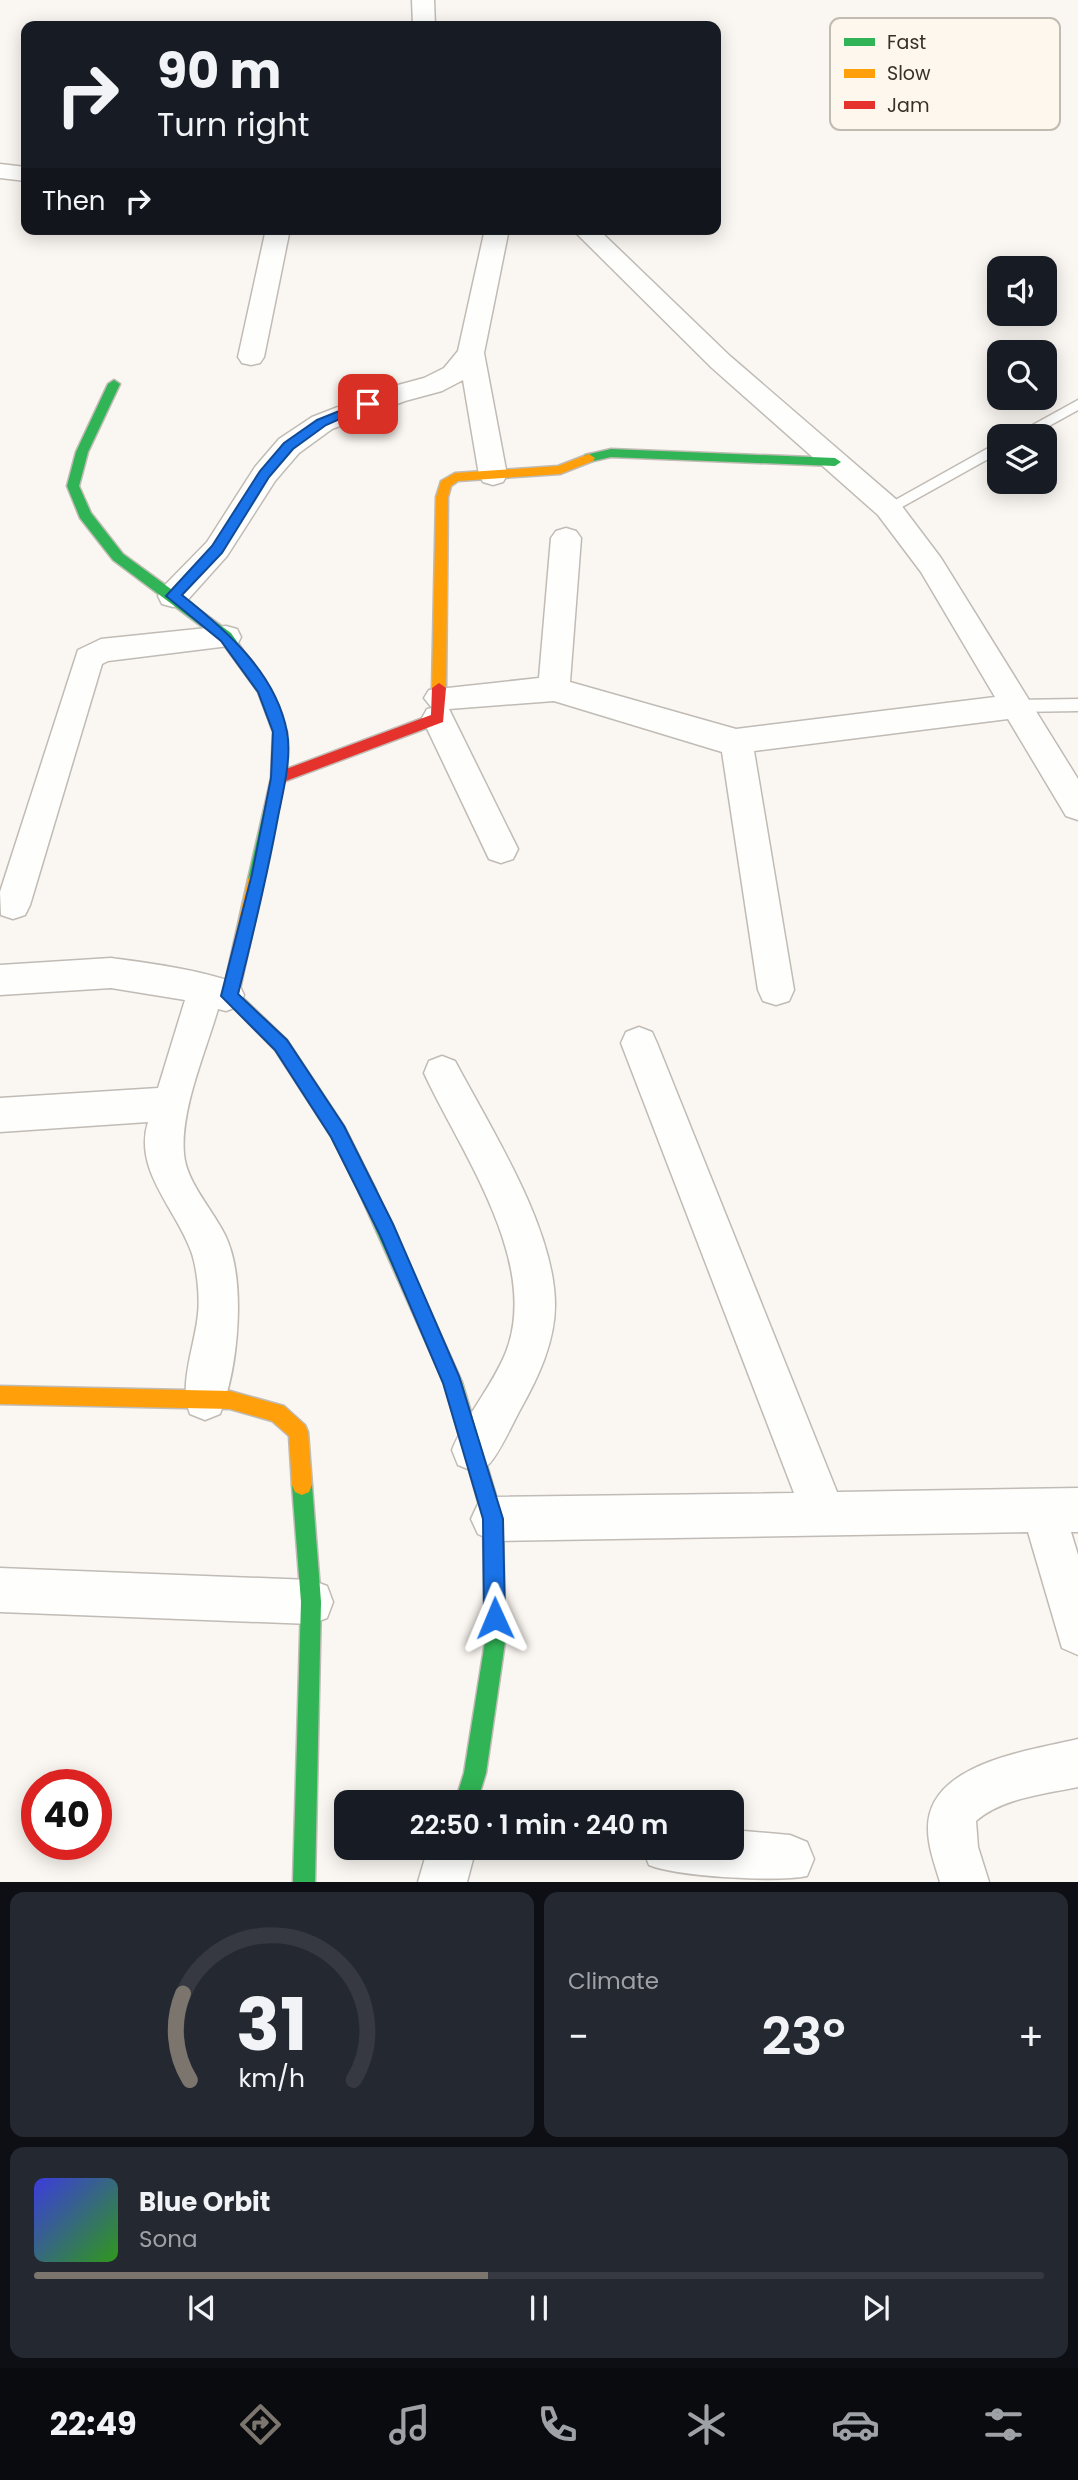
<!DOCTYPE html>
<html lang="en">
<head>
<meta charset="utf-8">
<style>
	:root { --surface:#171b24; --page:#242831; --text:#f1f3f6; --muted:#9ea1a6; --line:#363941; --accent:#7b756e }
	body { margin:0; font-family:Poppins,sans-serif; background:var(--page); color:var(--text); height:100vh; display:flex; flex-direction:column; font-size:26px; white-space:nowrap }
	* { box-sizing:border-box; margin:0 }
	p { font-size:23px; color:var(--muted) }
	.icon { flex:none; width:38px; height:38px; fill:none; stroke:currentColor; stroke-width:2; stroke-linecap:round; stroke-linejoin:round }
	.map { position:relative; height:1882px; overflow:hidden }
	.details { display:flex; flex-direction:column; gap:10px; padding:10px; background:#0d0f14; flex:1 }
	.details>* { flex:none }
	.banner { position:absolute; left:21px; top:21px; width:700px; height:214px; border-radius:14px; box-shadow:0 4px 18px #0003; background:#171b24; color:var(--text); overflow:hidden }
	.tools { position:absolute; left:987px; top:256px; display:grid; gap:14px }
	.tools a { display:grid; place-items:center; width:70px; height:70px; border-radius:14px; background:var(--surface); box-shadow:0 4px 18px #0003; font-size:35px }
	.speed { position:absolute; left:21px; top:1769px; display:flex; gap:14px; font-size:35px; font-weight:700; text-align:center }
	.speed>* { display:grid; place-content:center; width:91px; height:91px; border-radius:50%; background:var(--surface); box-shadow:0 4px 18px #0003; line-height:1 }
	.speed .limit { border:10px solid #d22; background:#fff; color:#111 }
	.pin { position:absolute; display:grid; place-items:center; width:60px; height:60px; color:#fff; margin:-30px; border-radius:14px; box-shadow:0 4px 10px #0006 }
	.me { position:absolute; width:77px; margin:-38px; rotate:359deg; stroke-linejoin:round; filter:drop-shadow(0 0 5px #0008) }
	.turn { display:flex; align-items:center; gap:24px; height:147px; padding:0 21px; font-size:32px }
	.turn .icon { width:91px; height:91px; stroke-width:2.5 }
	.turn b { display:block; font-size:49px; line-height:60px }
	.then { display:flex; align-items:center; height:66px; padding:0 21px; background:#0003; gap:14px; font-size:26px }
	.big { font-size:52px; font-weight:600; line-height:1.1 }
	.details .widget { flex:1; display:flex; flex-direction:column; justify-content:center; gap:10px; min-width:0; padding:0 24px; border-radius:14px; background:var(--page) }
	.details .dial { align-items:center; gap:0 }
	.dial svg { height:182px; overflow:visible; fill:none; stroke:var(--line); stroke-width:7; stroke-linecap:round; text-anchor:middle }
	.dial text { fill:var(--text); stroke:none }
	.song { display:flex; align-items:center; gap:21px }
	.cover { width:84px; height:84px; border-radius:10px; background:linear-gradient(135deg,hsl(240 70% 55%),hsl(110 70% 35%)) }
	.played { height:7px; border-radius:4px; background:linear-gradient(90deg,var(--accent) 45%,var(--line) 45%) }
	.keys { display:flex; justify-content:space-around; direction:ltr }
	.heat { display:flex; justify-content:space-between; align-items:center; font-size:38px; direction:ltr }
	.details .tiles { flex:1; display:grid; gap:10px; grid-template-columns:1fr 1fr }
	.widget:last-child { grid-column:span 2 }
	.trip { position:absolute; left:334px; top:1790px; width:410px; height:70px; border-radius:14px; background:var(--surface); box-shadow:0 4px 18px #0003; font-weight:600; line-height:70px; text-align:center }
	.tab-bar { display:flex; height:112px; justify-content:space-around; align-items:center; background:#090b0e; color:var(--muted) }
	.tab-bar .icon { width:49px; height:49px }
	.tab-bar .active { color:var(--accent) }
	.tab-bar b { font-size:32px; color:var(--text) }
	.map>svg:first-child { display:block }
</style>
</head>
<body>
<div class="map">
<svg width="1078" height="1882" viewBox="0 0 1078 1882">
	<rect width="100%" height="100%" fill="#faf6f1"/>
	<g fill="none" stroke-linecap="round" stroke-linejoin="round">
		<defs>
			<path id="lane" d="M 1078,400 L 1078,410 L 1031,436 L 1013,436 Z
				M 999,442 L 999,453 L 893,512 L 888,513 L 881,508 Z
				M 1078,699 L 1078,711 L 1017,712 L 1009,706 L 1017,700 Z"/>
			<path id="street" d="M 412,0 L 434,0 L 435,26 L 413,26 Z
				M 0,164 L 26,167 L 26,181 L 0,178 Z
				M 266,229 L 290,229 L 264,357 L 260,363 L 251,365 L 242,363 L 238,357 Z
				M 485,229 L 509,229 L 484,353 L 507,475 L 503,482 L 493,485 L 483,482 L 479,475 L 463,380 L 442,391 L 405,401 L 332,429 L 299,453 L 275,481 L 227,556 L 184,604 L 173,607 L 162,604 L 158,596 L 162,588 L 207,542 L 255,467 L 279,439 L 312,417 L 387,388 L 424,378 L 444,368 L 458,351 Z
				M 572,229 L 598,229 L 730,356 L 898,501 L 941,558 L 1078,779 L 1078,820 L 1066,816 L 1008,719 L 754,751 L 794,990 L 789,1001 L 776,1005 L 763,1001 L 758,990 L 722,752 L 554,701 L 449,709 L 518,849 L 513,859 L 501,863 L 489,859 L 422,718 L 427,709 L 432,708 L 424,698 L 429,690 L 539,678 L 551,538 L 556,531 L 566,528 L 576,531 L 581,538 L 570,682 L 736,729 L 995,697 L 921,572 L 878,515 L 712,368 Z
				M 226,626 L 237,629 L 241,637 L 237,645 L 108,661 L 102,664 L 30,905 L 25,915 L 13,919 L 1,915 L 0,892 L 78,650 L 101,639 Z
				M 111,958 C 154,964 197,969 239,984 L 244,995 L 239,1006 L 226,1011 L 218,1009 C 206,1051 180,1110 184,1154 C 186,1182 213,1210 225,1235 C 247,1280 238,1369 220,1414 L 205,1420 L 190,1414 C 178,1384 195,1346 198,1314 C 200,1297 197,1267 191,1251 C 176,1209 133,1170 148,1122 L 0,1132 L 0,1098 L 158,1088 L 185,1000 L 111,988 L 0,995 L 0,965 Z
				M 639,1027 L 652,1032 L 657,1043 L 837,1492 L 1078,1488 L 1078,1532 L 1071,1532 L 1078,1555 L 1078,1655 L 1062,1648 L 1028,1532 L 493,1541 L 478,1534 L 471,1519 L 478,1504 L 493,1497 L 794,1493 L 621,1043 L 626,1032 Z
				M 442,1056 L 455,1061 C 491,1129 555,1228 555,1305 C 555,1342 538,1378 520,1410 C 513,1423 498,1456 488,1465 C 484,1468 477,1470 473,1471 L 458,1465 L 452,1450 C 466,1415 492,1387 506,1352 C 541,1262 460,1151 424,1073 L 429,1061 Z
				M 0,1568 L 311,1580 L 327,1586 L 333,1602 L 327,1618 L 311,1624 L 0,1612 Z
				M 1078,1739 L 1078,1787 C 1045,1794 1002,1798 976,1821 L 978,1847 L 989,1882 L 940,1882 C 935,1865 928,1847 928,1829 C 927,1763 1029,1751 1078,1739 Z
				M 732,1830 L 790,1835 L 807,1842 L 814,1859 L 807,1876 C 779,1882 678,1877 649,1865 L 642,1848 L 732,1848 Z
				M 428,1848 L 476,1848 L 467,1882 L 418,1882 Z"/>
			<path id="fast" d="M 114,380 L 120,384 L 88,452 L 79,486 L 91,513 L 123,554 L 231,633 L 271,690 L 287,732 L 285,778 L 264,879 L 261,883 L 251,883 L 248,879 L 271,778 L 273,732 L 258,692 L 221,641 L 113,560 L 80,518 L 67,486 L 76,452 L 108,384 Z
				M 611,449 L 835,458 L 841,462 L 835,466 L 611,457 L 589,462 L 583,458 L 585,455 Z
				M 367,1182 L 373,1184 L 462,1382 L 503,1519 L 505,1642 L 486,1773 L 477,1802 L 455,1802 L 464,1773 L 485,1642 L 483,1519 L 444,1383 L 358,1190 L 361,1184 Z
				M 302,1475 L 309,1478 L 312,1485 L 321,1602 L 315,1882 L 293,1882 L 301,1602 L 292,1485 L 295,1478 Z"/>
			<path id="slow" d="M 589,454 L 595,458 L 593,461 L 560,474 L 458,481 L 451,486 L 448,497 L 446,688 L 439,693 L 434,692 L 432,688 L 436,497 L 441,481 L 455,473 L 558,466 Z
				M 256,873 L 261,875 L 264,879 L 239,994 L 287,1040 L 344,1126 L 376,1190 L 373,1196 L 367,1198 L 361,1196 L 332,1138 L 275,1050 L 222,996 L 248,879 L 251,875 Z
				M 0,1386 L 230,1391 L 284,1406 L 305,1425 L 308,1432 L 312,1485 L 309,1492 L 302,1495 L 295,1492 L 292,1485 L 289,1436 L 272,1421 L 230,1409 L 0,1404 Z"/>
			<path id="jam" d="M 439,683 L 446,688 L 443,722 L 283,782 L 273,782 L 271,778 L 273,774 L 431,715 L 432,688 Z"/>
		</defs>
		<use href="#lane" stroke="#c0bbb4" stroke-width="3"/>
		<use href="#street" stroke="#c0bbb4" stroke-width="3"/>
		<use href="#fast" stroke="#c0bbb4" stroke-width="3"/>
		<use href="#slow" stroke="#c0bbb4" stroke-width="3"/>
		<use href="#jam" stroke="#c0bbb4" stroke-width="3"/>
		<use href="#lane" fill="#fefefd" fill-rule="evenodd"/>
		<use href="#street" fill="#fefefd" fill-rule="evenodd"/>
		<use href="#fast" fill="#30b455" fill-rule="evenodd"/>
		<use href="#slow" fill="#ff9f0a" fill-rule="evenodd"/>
		<use href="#jam" fill="#e5322d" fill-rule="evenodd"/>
	</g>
	<path fill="#1a73e8" stroke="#114b97" stroke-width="2" d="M 364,401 L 374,404 L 326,425 L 293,449 L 269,477 L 222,553 L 182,595 C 226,630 276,673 287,732 C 292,758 283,791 278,817 C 267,876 253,935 238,994 L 287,1040 L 344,1126 L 393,1224 L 459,1376 L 503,1519 L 505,1618 L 502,1625 L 495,1628 L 487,1625 L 484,1618 L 483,1519 L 443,1383 L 380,1235 L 331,1137 L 275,1050 L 221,996 L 252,874 L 271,778 L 273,732 L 258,692 L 221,641 L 166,596 L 212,546 L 260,471 L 284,443 L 317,420 Z"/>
	<rect x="830" y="18" width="230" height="112" rx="10" fill="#fef7ed" stroke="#c2bbb2" stroke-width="2"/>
	<rect x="844" y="38" width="31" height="8" fill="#30b455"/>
	<rect x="844" y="69" width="31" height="9" fill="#ff9f0a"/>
	<rect x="844" y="101" width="31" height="8" fill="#e5322d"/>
	<g font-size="19" fill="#373027">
		<text x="887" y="49">Fast</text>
		<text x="887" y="80">Slow</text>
		<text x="887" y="112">Jam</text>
	</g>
</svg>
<div class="tools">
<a><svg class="icon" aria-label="sound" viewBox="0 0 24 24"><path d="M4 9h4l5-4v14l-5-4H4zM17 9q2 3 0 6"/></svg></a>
<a><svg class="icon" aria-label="search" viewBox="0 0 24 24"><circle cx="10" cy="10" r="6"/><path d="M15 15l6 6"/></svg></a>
<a><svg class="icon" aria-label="layers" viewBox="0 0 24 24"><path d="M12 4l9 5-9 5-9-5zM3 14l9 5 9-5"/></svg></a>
</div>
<div class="speed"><div class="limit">40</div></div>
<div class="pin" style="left:368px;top:404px;background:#d93025"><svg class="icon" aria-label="arrive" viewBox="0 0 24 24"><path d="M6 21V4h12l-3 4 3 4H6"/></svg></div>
<svg class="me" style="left:495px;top:1618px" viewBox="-20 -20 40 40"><path d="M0-17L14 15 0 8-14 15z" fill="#1a73e8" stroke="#fff" stroke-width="4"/></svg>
<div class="trip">22:50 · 1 min · 240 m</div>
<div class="banner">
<div class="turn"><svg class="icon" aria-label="right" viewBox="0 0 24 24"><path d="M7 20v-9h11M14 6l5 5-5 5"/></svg><div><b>90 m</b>Turn right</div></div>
<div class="then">Then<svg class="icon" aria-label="right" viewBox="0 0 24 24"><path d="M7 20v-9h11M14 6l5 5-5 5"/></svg></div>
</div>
</div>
<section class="details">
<div class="tiles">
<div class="widget dial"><svg viewBox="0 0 100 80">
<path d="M14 69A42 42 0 1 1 86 69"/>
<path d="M14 69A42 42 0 0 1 11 31" stroke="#7b756e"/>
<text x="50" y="56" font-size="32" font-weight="700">31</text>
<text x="50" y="72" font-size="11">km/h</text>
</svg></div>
<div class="widget"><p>Climate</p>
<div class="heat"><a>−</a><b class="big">23°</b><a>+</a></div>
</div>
<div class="widget">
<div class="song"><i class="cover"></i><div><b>Blue Orbit</b><p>Sona</p></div></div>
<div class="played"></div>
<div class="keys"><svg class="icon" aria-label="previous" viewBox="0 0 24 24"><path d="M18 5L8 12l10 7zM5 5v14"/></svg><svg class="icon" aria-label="pause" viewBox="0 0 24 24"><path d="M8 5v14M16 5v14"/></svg><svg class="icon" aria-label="next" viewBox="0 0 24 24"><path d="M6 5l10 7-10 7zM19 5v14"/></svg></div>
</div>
</div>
</section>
<nav class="tab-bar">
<b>22:49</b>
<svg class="icon active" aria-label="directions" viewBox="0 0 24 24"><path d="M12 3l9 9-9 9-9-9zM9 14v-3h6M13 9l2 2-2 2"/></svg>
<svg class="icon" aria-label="music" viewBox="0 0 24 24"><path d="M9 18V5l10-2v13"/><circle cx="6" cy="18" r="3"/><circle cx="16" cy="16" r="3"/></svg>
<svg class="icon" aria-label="phone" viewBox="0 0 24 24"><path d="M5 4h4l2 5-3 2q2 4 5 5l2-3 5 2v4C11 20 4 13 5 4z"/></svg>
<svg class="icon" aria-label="climate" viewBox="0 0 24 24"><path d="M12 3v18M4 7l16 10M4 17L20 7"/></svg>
<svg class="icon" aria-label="car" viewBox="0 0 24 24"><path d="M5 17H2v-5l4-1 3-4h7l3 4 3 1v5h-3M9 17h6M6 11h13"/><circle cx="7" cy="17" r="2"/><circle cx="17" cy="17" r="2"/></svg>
<svg class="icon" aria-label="filters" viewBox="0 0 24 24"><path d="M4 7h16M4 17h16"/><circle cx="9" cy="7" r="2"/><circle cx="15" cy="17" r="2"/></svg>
</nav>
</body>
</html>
